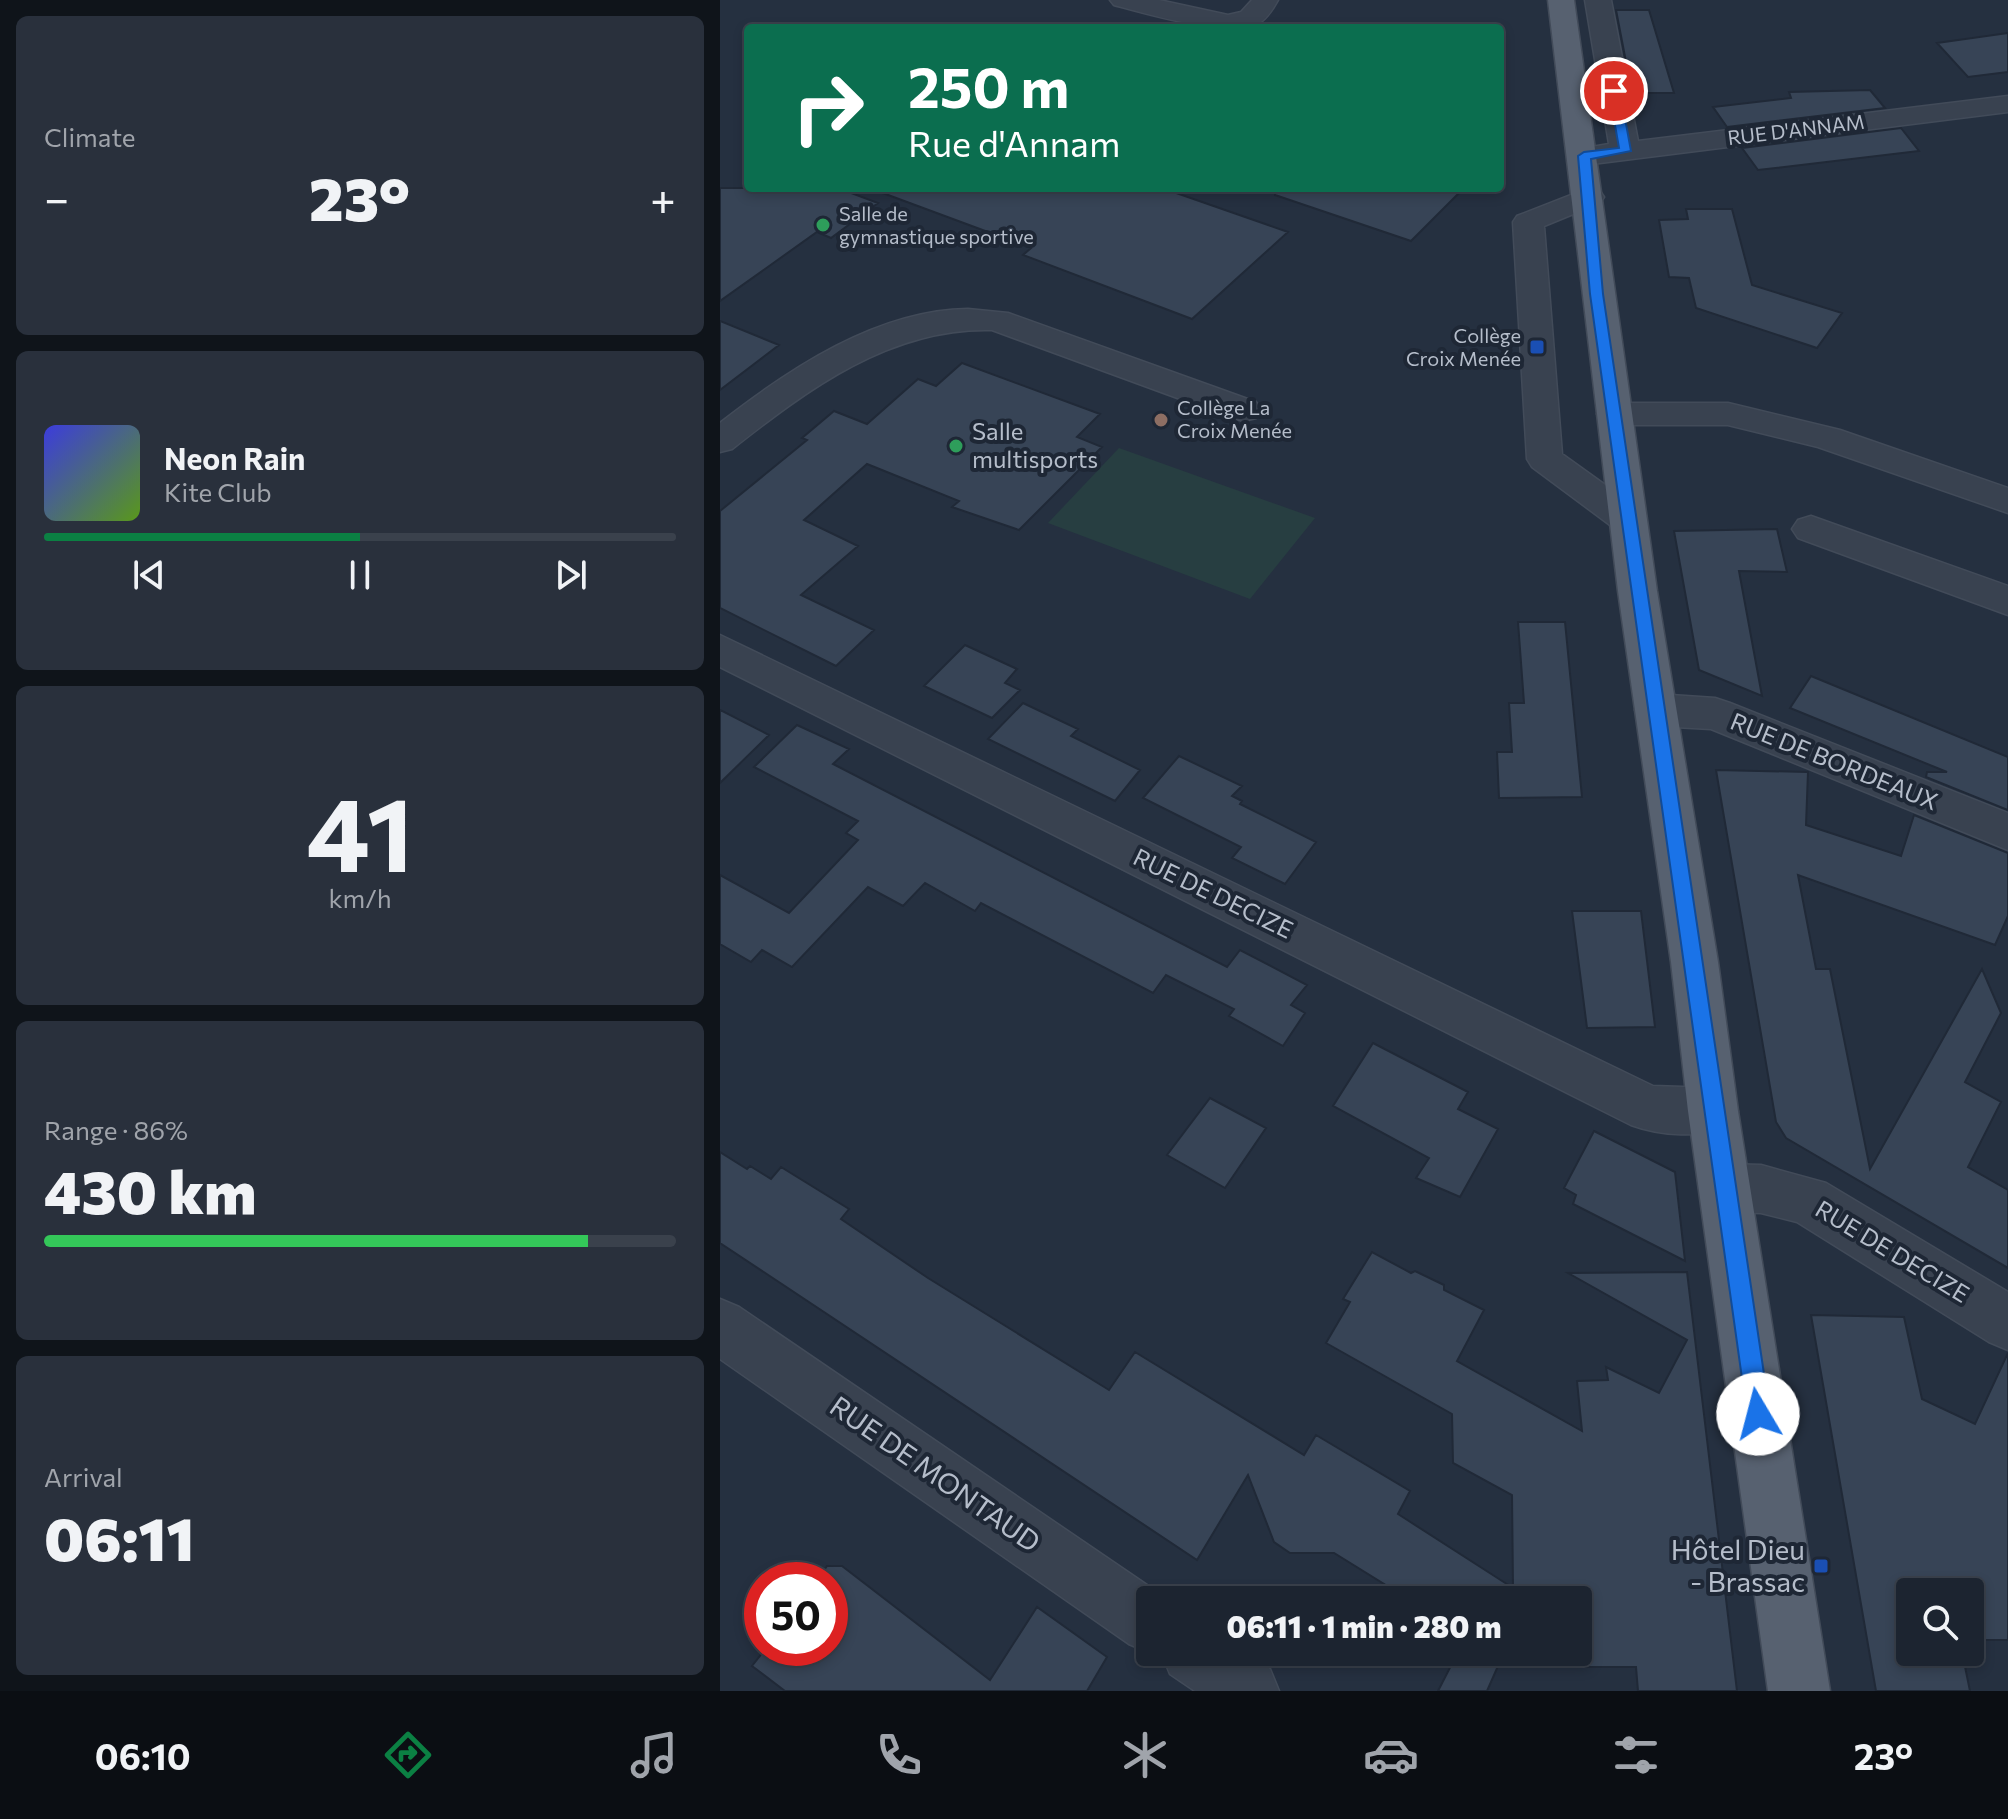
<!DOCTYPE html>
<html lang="en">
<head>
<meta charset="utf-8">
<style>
	:root { --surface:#1c2430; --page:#29303c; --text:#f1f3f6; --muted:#a0a4ab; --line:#3a414c; --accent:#0b8043 }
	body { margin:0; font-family:Commissioner,sans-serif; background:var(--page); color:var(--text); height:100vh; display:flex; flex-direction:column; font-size:30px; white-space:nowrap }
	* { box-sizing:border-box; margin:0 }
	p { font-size:26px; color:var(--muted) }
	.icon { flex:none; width:44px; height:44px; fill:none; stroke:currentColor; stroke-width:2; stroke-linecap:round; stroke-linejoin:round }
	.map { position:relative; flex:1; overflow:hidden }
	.side { display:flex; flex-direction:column; gap:16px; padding:16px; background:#0f141a; width:720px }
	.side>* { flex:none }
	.top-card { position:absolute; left:24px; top:24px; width:760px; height:168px; border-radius:8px; box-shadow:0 4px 12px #0003,0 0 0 2px var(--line); background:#0b6e4f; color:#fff; overflow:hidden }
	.fabs { position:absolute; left:1176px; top:1578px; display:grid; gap:16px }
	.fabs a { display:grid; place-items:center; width:88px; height:88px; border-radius:8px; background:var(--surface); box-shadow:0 4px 12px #0003,0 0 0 2px var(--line); font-size:40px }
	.speed { position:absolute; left:24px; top:1562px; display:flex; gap:16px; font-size:40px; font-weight:700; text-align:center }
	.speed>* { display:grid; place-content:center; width:104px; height:104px; border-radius:50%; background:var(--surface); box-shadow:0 4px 12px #0003,0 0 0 2px var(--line); line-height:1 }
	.speed .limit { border:12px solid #d22; background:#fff; color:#111 }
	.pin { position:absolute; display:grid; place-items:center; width:68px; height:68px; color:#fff; margin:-34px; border:4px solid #fff; border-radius:50%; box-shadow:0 2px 8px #0007 }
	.me { position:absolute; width:88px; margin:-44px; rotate:352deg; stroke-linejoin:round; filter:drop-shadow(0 0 6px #0008) }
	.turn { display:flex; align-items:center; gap:28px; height:168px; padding:0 32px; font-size:36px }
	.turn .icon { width:104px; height:104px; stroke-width:2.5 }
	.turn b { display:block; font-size:56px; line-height:68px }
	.big { font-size:60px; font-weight:800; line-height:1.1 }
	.side .card { flex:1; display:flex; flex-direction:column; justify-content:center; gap:12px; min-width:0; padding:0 28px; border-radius:12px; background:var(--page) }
	.side .dial { align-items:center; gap:0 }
	.dial b { font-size:104px; line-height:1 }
	.song { display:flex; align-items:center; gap:24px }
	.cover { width:96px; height:96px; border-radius:12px; background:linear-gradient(135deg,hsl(240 70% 55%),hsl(90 70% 35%)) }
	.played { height:8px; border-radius:4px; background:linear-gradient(90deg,var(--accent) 50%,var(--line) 50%) }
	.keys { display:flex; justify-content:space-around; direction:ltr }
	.heat { display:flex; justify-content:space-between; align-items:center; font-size:44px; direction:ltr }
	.charge { height:12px; border-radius:6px; background:linear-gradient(90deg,#34c759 86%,var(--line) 0) }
	.trip { position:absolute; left:416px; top:1586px; width:456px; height:80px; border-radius:8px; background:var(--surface); box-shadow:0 4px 12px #0003,0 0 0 2px var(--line); font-weight:800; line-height:80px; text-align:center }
	.tabs { display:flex; height:128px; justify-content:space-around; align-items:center; background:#0b0e13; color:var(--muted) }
	.tabs .icon { width:56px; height:56px }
	.tabs .on { color:var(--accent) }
	.tabs b { font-size:36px; color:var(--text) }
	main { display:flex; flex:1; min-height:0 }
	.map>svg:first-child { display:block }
</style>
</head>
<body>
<main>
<section class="side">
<div class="card"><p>Climate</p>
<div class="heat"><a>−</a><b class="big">23°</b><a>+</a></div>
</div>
<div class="card">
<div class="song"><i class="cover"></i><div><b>Neon Rain</b><p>Kite Club</p></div></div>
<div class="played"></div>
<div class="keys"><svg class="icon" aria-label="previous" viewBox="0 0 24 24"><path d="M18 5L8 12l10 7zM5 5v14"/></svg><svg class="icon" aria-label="pause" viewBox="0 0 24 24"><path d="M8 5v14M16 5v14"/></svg><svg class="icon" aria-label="next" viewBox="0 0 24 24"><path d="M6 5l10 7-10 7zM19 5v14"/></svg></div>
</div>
<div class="card dial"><b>41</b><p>km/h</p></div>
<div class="card"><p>Range · 86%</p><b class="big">430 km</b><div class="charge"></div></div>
<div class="card"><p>Arrival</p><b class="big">06:11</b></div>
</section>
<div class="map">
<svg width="1288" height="1691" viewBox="0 0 1288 1691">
	<rect width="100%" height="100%" fill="#253040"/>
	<path fill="#273e41" d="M 399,448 L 595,518 L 530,599 L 328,523 Z"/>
	<path fill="#374456" stroke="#202937" stroke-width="2" d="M 896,10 L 929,10 L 954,93 L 912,93 Z
		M 1288,33 L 1288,72 L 1248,77 L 1217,43 Z
		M 1150,90 L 1165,108 L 1007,127 L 993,107 L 1071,98 L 1069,92 Z
		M 1181,128 L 1199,151 L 1038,170 L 1022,148 Z
		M 0,188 L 118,188 L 158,203 L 111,238 L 97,232 L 0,301 Z
		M 160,188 L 442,188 L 568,232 L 472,319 L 303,255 L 311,248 L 160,192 Z
		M 556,188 L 744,188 L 691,241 L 555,195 Z
		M 966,209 L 1012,209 L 1032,285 L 1122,313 L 1097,348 L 976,308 L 969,278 L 949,277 L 939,220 L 968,219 Z
		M 0,321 L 59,345 L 0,390 Z
		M 242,363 L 380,414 L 357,437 L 382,447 L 299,530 L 232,507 L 239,501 L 147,464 L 84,520 L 138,546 L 81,595 L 154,630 L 116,666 L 0,608 L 0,511 L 87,440 L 82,438 L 114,411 L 147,424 L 198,379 L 216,386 Z
		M 1057,529 L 1067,572 L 1019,571 L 1042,696 L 979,670 L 954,531 Z
		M 798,622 L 845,622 L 862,797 L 779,798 L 777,752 L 792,752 L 789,703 L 804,703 Z
		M 245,645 L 297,669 L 285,683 L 300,690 L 272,718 L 204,686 Z
		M 1091,676 L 1288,757 L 1288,810 L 1206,777 L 1207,772 L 1227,772 L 1070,708 Z
		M 303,703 L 358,729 L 351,736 L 420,770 L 395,801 L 268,739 Z
		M 0,710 L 49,735 L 0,783 Z
		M 77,725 L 129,749 L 113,764 L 507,967 L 520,950 L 587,985 L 571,1005 L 585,1013 L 563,1046 L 509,1016 L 514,1009 L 446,975 L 433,993 L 261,903 L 255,911 L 205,883 L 183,906 L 148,887 L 72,967 L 42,950 L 31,962 L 0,944 L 0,875 L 69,913 L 138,840 L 126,833 L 138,821 L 34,767 Z
		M 459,756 L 522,786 L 512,796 L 522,801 L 520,804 L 596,842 L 565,884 L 512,858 L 521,847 L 423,798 Z
		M 996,770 L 1088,772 L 1086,825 L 1181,856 L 1194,815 L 1288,853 L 1288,916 L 1275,945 L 1078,875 L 1096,969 L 1110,969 L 1150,1169 L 1262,969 L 1281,1013 L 1245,1082 L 1281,1102 L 1248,1167 L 1288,1190 L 1288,1268 L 1066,1138 L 1056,1122 Z
		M 852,911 L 921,911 L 935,1027 L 867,1028 Z
		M 653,1043 L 748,1092 L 738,1109 L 778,1129 L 740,1197 L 696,1178 L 709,1158 L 613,1106 Z
		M 490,1098 L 546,1128 L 505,1188 L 447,1155 Z
		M 874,1131 L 955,1172 L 965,1261 L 853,1204 L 856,1195 L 844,1188 Z
		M 0,1152 L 27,1169 L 30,1166 L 51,1179 L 61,1167 L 129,1209 L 121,1219 L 208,1278 L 389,1390 L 415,1352 L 584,1455 L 596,1435 L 690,1491 L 678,1514 L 793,1588 L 792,1495 L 733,1463 L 732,1414 L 606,1343 L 630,1302 L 623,1299 L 652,1252 L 691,1273 L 695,1271 L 724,1285 L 724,1290 L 764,1310 L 737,1361 L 862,1431 L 857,1381 L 888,1380 L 886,1367 L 939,1393 L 967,1340 L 848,1273 L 967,1272 L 1017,1691 L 918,1691 L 916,1667 L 798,1667 L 782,1657 L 767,1691 L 718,1691 L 738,1652 L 858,1652 L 858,1600 L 690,1600 L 614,1553 L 570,1553 L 554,1542 L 528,1475 L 477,1560 L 0,1243 Z
		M 1091,1315 L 1184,1317 L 1202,1399 L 1255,1424 L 1288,1353 L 1288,1640 L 1250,1640 L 1250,1592 L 1190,1592 L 1190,1652 L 1242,1652 L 1250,1691 L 1156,1691 Z
		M 107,1566 L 122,1566 L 270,1680 L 317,1607 L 387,1657 L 367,1691 L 65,1691 L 32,1666 L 46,1648 L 110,1648 L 110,1580 L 97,1580 Z"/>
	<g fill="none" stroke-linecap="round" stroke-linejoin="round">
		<defs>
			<path id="minor" d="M 390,0 L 439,0 L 508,15 L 521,12 L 532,0 L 558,0 C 553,9 547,19 538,24 C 512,39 424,13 394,5 Z
				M 865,0 L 891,0 L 918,141 L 1288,96 L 1288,112 L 864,165 L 854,162 L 849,156 L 854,150 L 889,144 Z
				M 869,188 L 880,191 L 884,197 L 880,203 L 824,226 L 842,454 L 920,510 L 925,519 L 920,528 L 907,532 L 894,528 L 812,467 L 807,459 L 793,222 L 797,216 Z
				M 248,309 L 288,313 L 536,402 L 541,410 L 536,418 L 524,421 L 512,418 L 272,330 C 171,327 88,389 12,449 L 0,452 L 0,423 C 69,369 157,310 248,309 Z
				M 894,403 L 1008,403 L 1120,430 L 1288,488 L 1288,513 L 1098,447 L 1008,425 L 894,425 L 882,422 L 877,414 L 882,406 Z
				M 1091,516 L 1288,586 L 1288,615 L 1078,538 L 1072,529 L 1078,520 Z
				M 0,635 L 933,1086 L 993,1088 L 1011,1095 L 1018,1111 L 1011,1127 C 981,1138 941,1136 911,1125 L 0,667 Z
				M 936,694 L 995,698 L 1010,703 L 1288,813 L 1288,850 L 991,729 L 936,726 L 921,721 L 915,710 L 921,699 Z
				M 1005,1164 L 1041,1165 L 1106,1183 L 1288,1292 L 1288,1350 L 1269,1342 L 1077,1222 L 1041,1213 L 1005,1212 L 987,1205 L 979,1188 L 987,1171 Z
				M 0,1299 L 19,1307 L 449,1600 L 430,1600 L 430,1652 L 433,1652 L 430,1653 L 409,1644 L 0,1359 Z
				M 441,1652 L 525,1652 L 550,1669 L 559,1691 L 475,1691 L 450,1674 Z"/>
			<path id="major" d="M 828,0 L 854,0 L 937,591 L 998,962 L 1018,1111 L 1110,1691 L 1048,1691 L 968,1111 L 951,962 L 898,591 Z"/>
		</defs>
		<use href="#minor" stroke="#424b59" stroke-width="3"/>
		<use href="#major" stroke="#424b59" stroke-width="3"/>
		<use href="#minor" fill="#394250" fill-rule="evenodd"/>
		<use href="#major" fill="#576170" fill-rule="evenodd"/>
	</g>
	<path fill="#1a73e8" stroke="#114b97" stroke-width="2" d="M 894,87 L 900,91 L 911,151 L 871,159 L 883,294 L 1050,1414 L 1046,1422 L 1038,1425 L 1030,1422 L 1027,1414 L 870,294 L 858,156 L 864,152 L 899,148 L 889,91 Z"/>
	<g fill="#2e9e5b" stroke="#1e2735" stroke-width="3">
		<circle cx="103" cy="225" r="8"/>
		<circle cx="236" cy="446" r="8"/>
	</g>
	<g fill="#1a4fb4" stroke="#1e2735" stroke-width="3">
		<rect x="809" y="339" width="16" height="16" rx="4"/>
		<rect x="1093" y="1558" width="16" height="16" rx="4"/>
	</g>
	<circle fill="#8d6e63" stroke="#1e2735" stroke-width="3" cx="441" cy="420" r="8"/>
	<g text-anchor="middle" stroke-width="8" stroke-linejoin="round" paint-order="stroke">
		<g font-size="20" fill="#b5bdca" stroke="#1e2735">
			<text transform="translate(1076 130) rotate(-7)" y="7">RUE D'ANNAM</text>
		</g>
		<g font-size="20" fill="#b5bdca" stroke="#1e2735" text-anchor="start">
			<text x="119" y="221">Salle de<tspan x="119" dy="23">gymnastique sportive</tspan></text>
			<text x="801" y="343" text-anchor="end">Collège<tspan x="801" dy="23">Croix Menée</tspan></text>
			<text x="457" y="415">Collège La<tspan x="457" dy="23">Croix Menée</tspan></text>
		</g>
		<g font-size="24" fill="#b5bdca" stroke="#1e2735" text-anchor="start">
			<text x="252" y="440">Salle<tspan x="252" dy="28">multisports</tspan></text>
		</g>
		<g font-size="24" fill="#b5bdca" stroke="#1e2735">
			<text transform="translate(1114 762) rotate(22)" y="8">RUE DE BORDEAUX</text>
			<text transform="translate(493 894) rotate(26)" y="8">RUE DE DECIZE</text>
			<text transform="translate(1172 1252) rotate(31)" y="8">RUE DE DECIZE</text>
		</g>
		<g font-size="28" fill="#b5bdca" stroke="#1e2735">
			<text transform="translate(215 1474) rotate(35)" y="10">RUE DE MONTAUD</text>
		</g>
		<g font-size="28" fill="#b5bdca" stroke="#1e2735" text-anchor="end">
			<text x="1085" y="1560">Hôtel Dieu<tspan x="1085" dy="32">- Brassac</tspan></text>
		</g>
	</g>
</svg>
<div class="fabs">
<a><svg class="icon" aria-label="search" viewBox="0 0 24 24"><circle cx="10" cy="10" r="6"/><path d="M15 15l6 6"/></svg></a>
</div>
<div class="speed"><div class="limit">50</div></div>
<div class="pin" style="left:894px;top:91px;background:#d93025"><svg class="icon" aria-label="arrive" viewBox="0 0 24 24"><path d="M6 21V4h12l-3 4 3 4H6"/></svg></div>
<svg class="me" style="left:1038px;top:1414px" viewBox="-20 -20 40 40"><circle r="19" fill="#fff"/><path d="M0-13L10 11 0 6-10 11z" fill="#1a73e8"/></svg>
<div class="trip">06:11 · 1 min · 280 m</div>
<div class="top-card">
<div class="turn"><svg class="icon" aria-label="right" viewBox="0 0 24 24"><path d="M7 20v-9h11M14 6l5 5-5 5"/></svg><div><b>250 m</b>Rue d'Annam</div></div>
</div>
</div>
</main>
<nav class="tabs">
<b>06:10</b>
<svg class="icon on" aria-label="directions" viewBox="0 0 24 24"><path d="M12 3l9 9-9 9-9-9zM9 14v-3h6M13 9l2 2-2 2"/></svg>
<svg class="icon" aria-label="music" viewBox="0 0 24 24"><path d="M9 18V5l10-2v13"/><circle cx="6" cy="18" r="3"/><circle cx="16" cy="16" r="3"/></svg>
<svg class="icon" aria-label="phone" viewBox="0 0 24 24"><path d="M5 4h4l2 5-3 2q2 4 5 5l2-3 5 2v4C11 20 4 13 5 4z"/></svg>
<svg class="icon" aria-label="climate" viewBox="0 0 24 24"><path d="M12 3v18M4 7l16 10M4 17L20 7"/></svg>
<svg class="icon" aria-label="car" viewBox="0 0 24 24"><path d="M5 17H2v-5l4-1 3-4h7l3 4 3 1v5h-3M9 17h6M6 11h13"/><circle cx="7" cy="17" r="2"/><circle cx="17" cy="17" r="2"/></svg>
<svg class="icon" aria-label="filters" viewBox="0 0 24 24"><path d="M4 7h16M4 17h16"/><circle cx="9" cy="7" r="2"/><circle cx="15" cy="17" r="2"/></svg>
<b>23°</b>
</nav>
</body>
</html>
